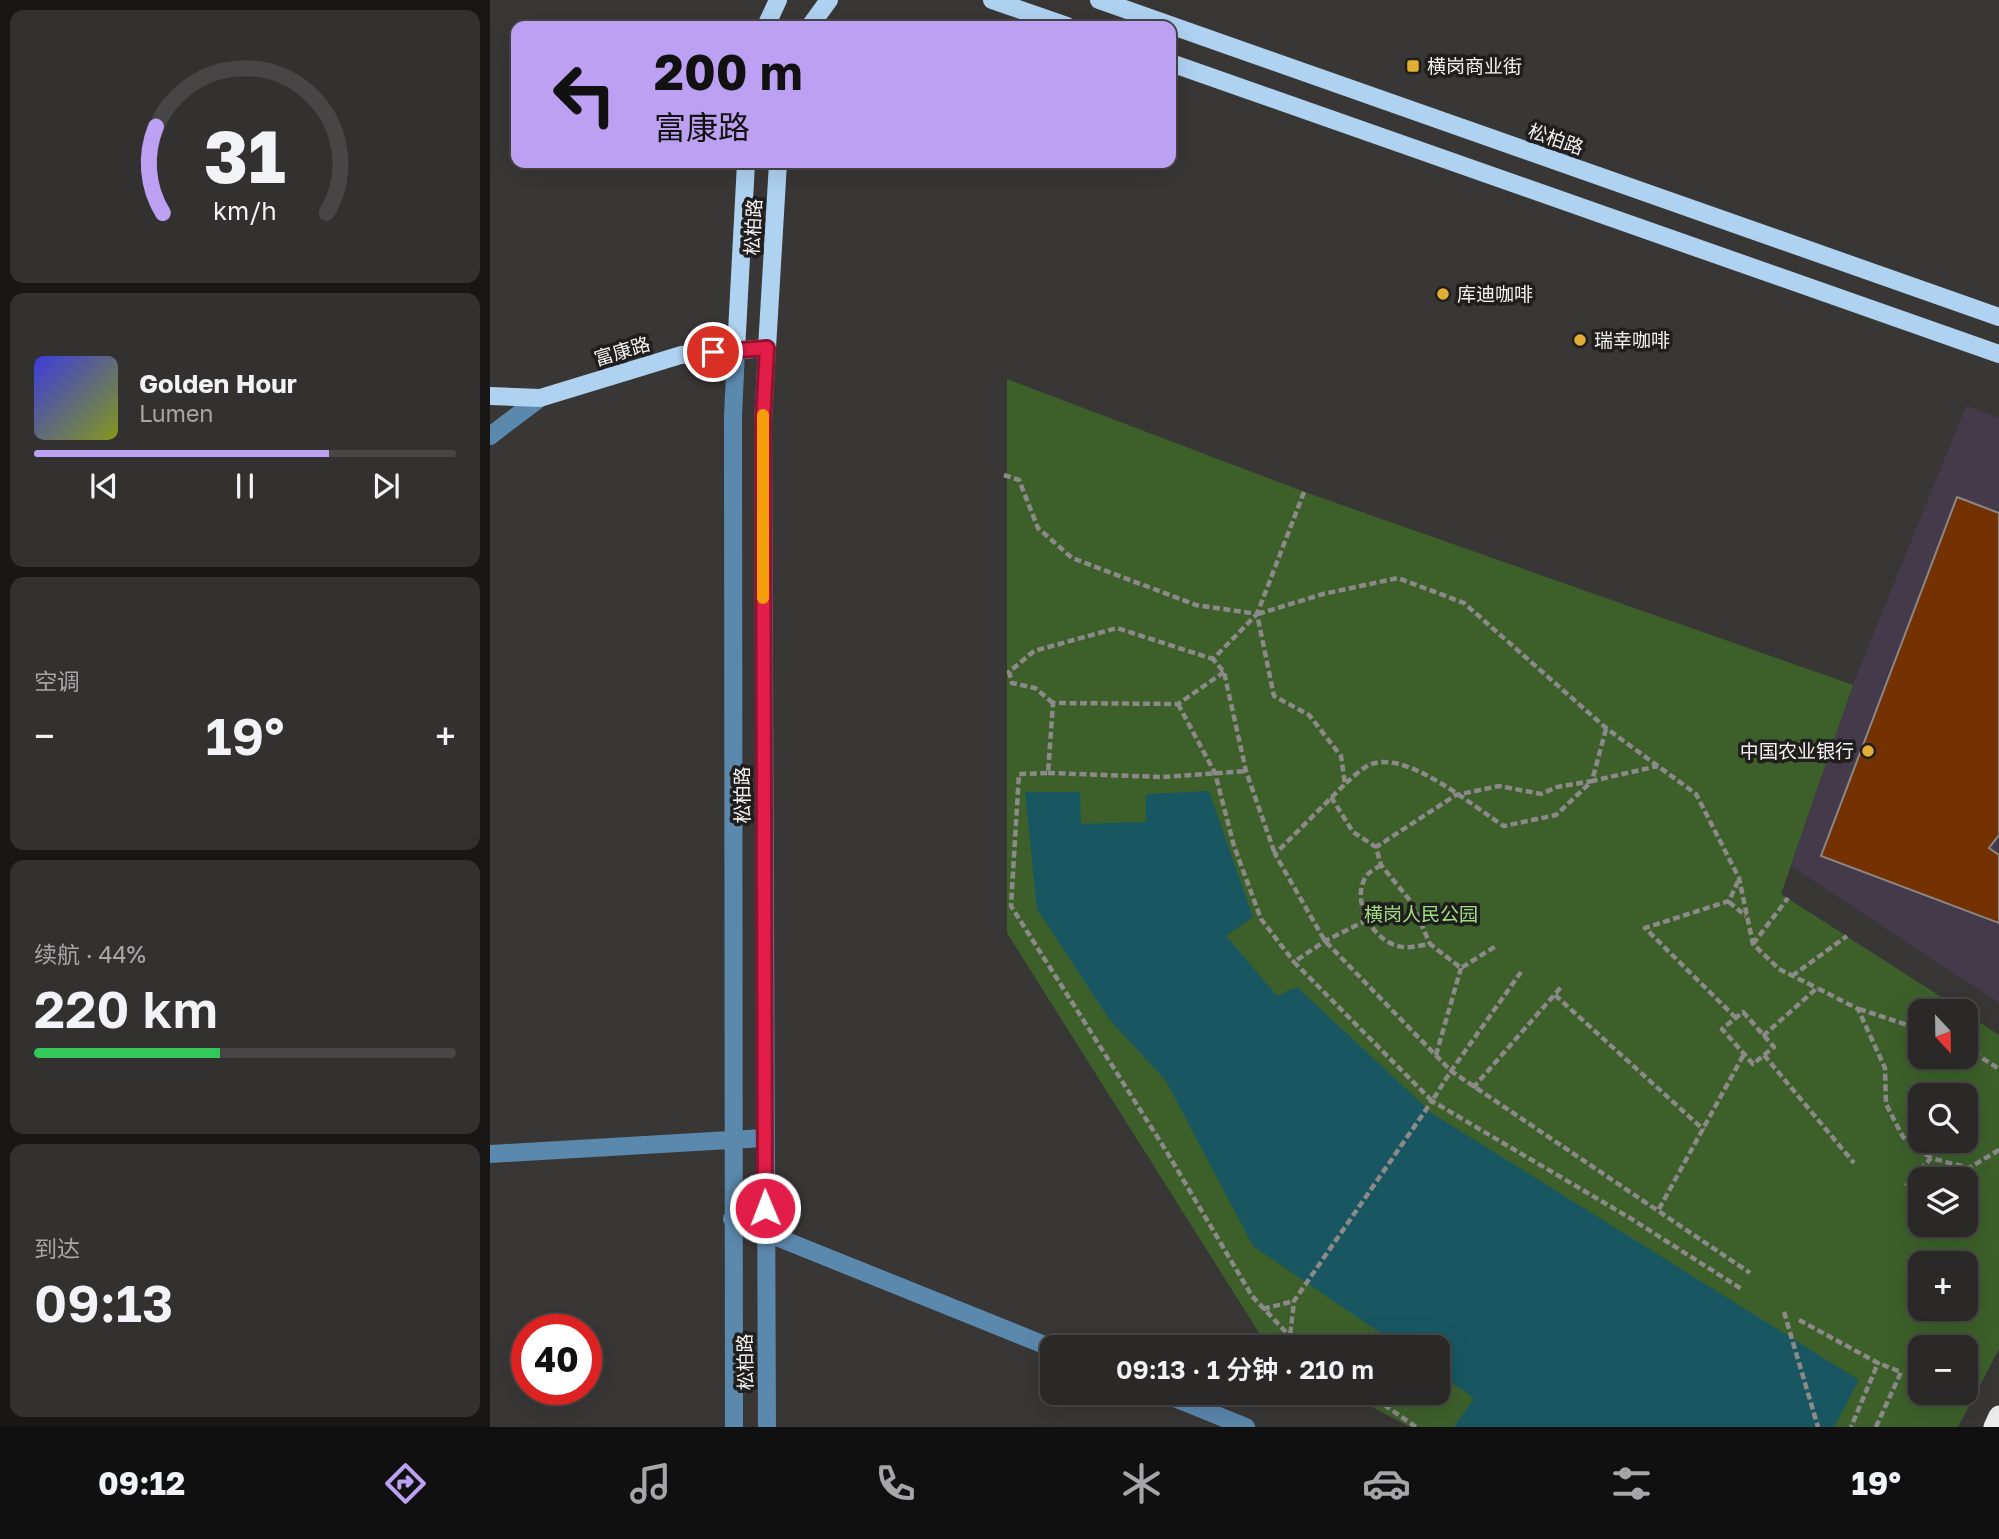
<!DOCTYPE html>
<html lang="zh">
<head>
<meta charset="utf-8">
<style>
	:root { --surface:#2b2928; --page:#333130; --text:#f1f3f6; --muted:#a6a6a8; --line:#474545; --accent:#bca0f2 }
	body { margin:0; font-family:"Golos Text","Noto Sans SC",sans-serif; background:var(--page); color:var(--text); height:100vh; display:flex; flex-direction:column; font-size:26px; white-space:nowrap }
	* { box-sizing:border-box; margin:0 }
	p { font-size:23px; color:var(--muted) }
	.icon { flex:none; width:38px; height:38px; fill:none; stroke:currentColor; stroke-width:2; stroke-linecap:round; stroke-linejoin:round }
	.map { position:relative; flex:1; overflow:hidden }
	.side { display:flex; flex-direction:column; gap:10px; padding:10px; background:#181716; width:490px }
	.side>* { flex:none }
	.guide { position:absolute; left:21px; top:21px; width:665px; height:147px; border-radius:14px; box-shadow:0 7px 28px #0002,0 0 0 2px var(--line); background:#bca0f2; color:#111; overflow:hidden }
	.needle { width:46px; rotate:158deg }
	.buttons { position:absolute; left:1418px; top:999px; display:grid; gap:14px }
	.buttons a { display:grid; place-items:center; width:70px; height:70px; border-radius:14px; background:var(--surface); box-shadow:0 7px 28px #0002,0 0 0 2px var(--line); font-size:35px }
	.speed { position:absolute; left:21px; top:1314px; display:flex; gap:14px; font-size:35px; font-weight:700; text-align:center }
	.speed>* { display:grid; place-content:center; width:91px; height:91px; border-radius:50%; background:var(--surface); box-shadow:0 7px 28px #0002,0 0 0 2px var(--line); line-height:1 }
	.speed .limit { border:10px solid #d22; background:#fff; color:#111 }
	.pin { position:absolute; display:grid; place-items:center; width:60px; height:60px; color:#fff; margin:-30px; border:4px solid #fff; border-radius:50%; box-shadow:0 2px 7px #0007 }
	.me { position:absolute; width:77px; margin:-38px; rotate:359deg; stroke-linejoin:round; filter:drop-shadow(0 0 5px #0008) }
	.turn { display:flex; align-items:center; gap:24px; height:147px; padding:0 28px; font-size:32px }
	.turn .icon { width:91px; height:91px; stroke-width:2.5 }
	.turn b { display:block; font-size:49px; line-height:60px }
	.big { font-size:52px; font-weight:600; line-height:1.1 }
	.side .card { flex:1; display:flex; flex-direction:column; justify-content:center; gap:10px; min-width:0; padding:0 24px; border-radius:14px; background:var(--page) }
	.side .dial { align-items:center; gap:0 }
	.dial svg { height:182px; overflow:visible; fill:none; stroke:var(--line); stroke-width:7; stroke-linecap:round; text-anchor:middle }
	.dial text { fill:var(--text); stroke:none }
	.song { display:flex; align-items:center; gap:21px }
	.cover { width:84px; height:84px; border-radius:10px; background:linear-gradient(135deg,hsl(240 70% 55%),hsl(70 70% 35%)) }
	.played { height:7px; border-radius:4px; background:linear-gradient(90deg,var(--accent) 70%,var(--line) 70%) }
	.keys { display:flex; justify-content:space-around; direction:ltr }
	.heat { display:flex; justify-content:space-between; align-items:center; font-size:38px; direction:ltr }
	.charge { height:10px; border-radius:5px; background:linear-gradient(90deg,#34c759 44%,var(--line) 0) }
	.trip { position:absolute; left:550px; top:1335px; width:410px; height:70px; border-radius:14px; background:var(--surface); box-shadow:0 7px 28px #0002,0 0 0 2px var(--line); font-weight:600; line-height:70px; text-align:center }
	.menu { display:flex; height:112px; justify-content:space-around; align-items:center; background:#111010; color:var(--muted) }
	.menu .icon { width:49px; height:49px }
	.menu .on { color:var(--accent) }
	.menu b { font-size:32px; color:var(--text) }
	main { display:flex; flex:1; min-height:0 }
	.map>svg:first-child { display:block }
</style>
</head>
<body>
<main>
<section class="side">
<div class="card dial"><svg viewBox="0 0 100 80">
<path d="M14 69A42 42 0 1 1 86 69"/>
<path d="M14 69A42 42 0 0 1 11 31" stroke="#bca0f2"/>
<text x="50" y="56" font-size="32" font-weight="700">31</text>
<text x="50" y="72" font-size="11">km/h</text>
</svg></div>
<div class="card">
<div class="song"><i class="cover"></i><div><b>Golden Hour</b><p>Lumen</p></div></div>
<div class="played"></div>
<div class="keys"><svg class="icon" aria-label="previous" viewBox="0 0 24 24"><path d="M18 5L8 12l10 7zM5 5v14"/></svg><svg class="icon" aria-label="pause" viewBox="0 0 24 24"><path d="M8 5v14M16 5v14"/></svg><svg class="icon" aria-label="next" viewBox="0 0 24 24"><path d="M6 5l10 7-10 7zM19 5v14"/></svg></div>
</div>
<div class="card"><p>空调</p>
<div class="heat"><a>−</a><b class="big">19°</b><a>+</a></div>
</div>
<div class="card"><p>续航 · 44%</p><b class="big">220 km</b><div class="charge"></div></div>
<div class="card"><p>到达</p><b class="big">09:13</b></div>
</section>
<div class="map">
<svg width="1509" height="1427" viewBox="0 0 1509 1427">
	<rect width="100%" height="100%" fill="#393735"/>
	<path fill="#453a4a" d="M 1476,406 L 1509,418 L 1509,1003 L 1301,866 L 1363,685 Z"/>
	<path fill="#3d602b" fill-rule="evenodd" d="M 517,379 L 815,492 L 1363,685 L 1291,894 L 1473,1011 L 1430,1012 L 1430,1057 L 1475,1057 L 1475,1013 L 1509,1035 L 1509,1349 L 1468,1427 L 920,1427 L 855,1393 L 947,1393 L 947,1348 L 778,1347 L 517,933 ZM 1430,1096 L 1475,1096 L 1475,1141 L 1430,1141 ZM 1430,1180 L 1475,1180 L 1475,1225 L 1430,1225 ZM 1430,1264 L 1475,1264 L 1475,1309 L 1430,1309 ZM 1430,1348 L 1475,1348 L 1475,1393 L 1430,1393 Z"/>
	<path fill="#185762" d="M 719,791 L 763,917 L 736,936 L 787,996 L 807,987 L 943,1114 L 1369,1380 L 1344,1427 L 964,1427 L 984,1398 L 947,1372 L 947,1348 L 911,1347 L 763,1246 L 676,1081 L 619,1019 L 547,909 L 535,792 L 590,792 L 591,824 L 656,822 L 656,794 Z"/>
	<path fill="#743203" stroke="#8b8786" stroke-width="2" d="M 1467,497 L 1509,513 L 1509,835 L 1499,848 L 1509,855 L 1509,923 L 1331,856 Z"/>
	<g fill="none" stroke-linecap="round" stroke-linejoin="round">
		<path stroke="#8c8a89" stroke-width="4.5" stroke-dasharray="7 3.5" stroke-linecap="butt" d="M 514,475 L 529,480 L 548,528 L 582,558 L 706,605 L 767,614 L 723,659 L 734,672 L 756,771 L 785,854
			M 814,492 L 767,614 L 784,696 L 819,715 L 851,756 L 855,784 L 785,854 L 835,941 L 961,1071 L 1031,972
			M 768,614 L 833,594 L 908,578 L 974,603 L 1116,728 L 1206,794 L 1249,878 L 1263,944 L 1289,969 L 1327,988
			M 734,672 L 688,704 L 563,703 L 558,773 L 529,774 L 521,906 L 675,1149 L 762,1296 L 811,1348
			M 563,703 L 545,688 L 522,683 L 519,672 L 544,651 L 627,628 L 723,659
			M 688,704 L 725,773 L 744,846 L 771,919 L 804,962
			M 1116,729 L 1102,781 L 1168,766
			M 558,773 L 673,777 L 756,771
			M 856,783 C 862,778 870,770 877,766 C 914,746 983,807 1014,826 L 1066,815 L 1102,781 L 1067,787 L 1051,794 L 1009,786 L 966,795 L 886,847
			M 841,797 L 863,832 L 886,847 L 891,865 L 922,903 L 940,944
			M 891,865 C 887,868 880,871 877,875 C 859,899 883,944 913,947 C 921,948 932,945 940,944 L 971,968 L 1006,946
			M 1239,902 L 1256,916
			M 877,920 L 835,941 L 804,962 L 942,1101 L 961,1071 L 1260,1273
			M 1263,944 L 1298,898
			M 1302,976 L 1357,936
			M 1065,995 L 1214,1130
			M 1369,1009 L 1430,1029
			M 1253,1012 L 1284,1047 L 1263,1064 L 1232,1029 Z
			M 1246,1018 L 1155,928 L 1239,901 L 1249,879
			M 1273,1036 L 1327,988 L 1368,1009 L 1395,1068 L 1396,1104 L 1413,1137 L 1441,1158
			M 1475,1047 L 1509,1069
			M 946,1055 L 971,968
			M 1274,1055 L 1364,1163
			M 983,1088 L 1072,986
			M 1416,1186 L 1441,1158 L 1479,1168 L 1509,1150
			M 1169,1209 L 1254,1054
			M 773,1309 L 804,1301
			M 1294,1312 L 1328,1427
			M 1309,1320 L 1388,1363 L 1361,1427
			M 786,1348 L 800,1337 L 804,1301 L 942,1101 L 1140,1218 L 1253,1290
			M 877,1393 L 926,1427
			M 1386,1427 L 1411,1372 L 1388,1363"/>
		<path stroke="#5b88ad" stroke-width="18" d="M 277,348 L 273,421 L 277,1427
			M 0,436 L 50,398
			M 0,1154 L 274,1138
			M 242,1219 L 562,1348
			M 672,1393 L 756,1427
			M 244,1427 L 243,416 L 246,351"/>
		<path stroke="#afd2f1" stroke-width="18" d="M 502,0 L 577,26
			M 609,0 L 1509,317
			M 276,26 L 288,0
			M 320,26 L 339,0
			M 681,63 L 1509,354
			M 246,351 L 256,163
			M 0,396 L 50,398 L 191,355 L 277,348 L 288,163"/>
		<path stroke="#ebebeb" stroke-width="21" d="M 1504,1427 L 1509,1416"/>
	</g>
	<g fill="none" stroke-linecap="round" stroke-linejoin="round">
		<defs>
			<path id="route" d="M 223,352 L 277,348 L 273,421 L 275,1208"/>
		</defs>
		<use href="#route" stroke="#92132f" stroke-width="18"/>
		<use href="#route" stroke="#e11d48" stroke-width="12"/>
		<path stroke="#f59e0b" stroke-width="12" d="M 273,598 L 273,415"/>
	</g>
	<g fill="#e2af34" stroke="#1f1e1d" stroke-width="2.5">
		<rect x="916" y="59" width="14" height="14" rx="3.5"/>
		<circle cx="953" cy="294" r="7"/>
		<circle cx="1090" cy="340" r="7"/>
		<circle cx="1378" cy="751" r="7"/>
	</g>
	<g text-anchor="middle" stroke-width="7" stroke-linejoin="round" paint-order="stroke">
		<g font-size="19" fill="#f5f3f2" stroke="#1f1e1d" text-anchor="start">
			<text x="937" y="73">横岗商业街</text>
			<text x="967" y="301">库迪咖啡</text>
			<text x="1104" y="347">瑞幸咖啡</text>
			<text x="1364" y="758" text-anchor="end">中国农业银行</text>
		</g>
		<g font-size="19" fill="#f5f3f2" stroke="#1f1e1d">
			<text transform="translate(1066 139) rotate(19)" y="7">松柏路</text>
			<text transform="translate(263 227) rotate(-87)" y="7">松柏路</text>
			<text transform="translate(132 351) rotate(-17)" y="7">富康路</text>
			<text transform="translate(252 795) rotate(-90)" y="7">松柏路</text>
			<text transform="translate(255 1362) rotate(-91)" y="7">松柏路</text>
		</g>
		<g font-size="19" fill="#a1df84" stroke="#1f1e1d">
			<text x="931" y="921">横岗人民公园</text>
		</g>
	</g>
</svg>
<div class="buttons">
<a><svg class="needle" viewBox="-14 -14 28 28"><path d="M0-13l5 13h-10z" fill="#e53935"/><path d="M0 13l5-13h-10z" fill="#a6a6a8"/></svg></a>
<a><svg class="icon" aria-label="search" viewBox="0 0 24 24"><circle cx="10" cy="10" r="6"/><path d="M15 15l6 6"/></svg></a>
<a><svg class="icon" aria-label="layers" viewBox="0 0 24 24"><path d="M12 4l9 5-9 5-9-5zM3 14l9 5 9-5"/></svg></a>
<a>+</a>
<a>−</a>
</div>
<div class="speed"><div class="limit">40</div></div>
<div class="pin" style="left:223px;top:352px;background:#d93025"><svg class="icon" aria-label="arrive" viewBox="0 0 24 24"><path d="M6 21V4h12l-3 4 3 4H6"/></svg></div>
<svg class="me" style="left:275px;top:1208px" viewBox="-20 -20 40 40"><circle r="17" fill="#e11d48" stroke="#fff" stroke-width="3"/><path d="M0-11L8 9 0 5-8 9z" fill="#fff"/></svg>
<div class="trip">09:13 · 1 分钟 · 210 m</div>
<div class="guide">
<div class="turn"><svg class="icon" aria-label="left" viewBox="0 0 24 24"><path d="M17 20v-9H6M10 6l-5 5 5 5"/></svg><div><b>200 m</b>富康路</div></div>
</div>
</div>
</main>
<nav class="menu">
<b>09:12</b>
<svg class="icon on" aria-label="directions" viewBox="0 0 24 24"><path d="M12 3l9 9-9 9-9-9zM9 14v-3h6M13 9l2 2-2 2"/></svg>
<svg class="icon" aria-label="music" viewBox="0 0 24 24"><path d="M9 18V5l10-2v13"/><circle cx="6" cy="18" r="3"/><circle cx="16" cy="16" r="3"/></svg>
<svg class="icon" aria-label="phone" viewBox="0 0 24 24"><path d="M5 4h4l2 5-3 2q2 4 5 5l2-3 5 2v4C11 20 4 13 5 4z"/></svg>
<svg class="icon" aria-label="climate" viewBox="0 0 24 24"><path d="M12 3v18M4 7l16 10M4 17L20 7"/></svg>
<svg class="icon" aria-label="car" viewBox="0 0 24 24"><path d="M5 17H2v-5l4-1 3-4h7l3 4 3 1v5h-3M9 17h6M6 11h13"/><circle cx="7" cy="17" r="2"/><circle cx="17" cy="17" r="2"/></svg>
<svg class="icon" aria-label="filters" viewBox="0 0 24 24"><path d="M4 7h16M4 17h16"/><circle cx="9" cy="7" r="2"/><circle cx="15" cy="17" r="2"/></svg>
<b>19°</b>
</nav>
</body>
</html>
